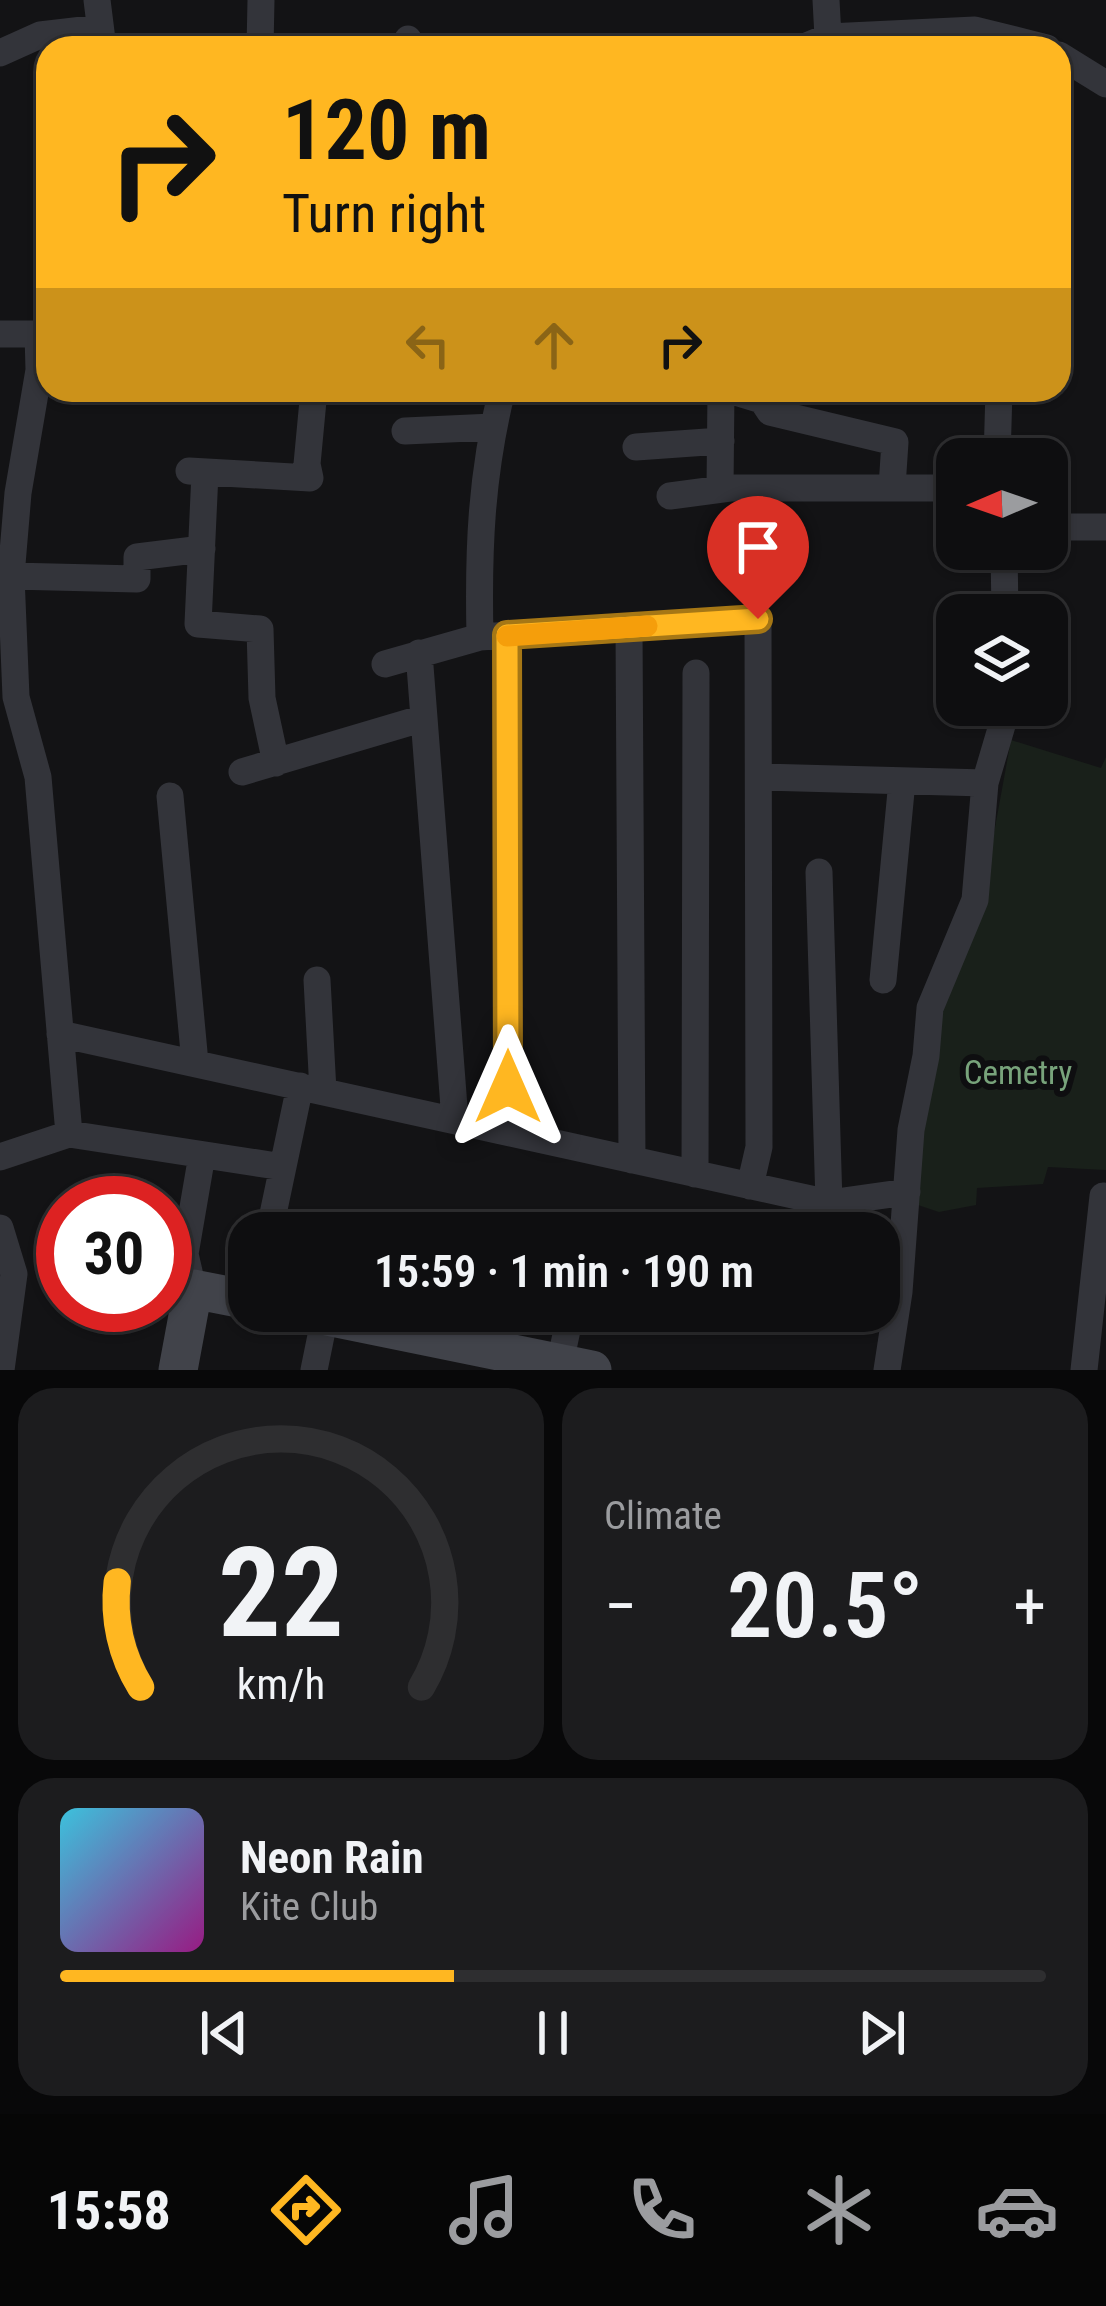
<!DOCTYPE html>
<html lang="en">
<head>
<meta charset="utf-8">
<style>
	:root { --surface:#0e0e10; --page:#1c1c1e; --text:#f1f3f6; --muted:#9b9c9f; --line:#2e2e30; --accent:#ffb721 }
	body { margin:0; font-family:"Roboto Condensed",sans-serif; background:var(--page); color:var(--text); height:100vh; display:flex; flex-direction:column; font-size:45px; white-space:nowrap }
	* { box-sizing:border-box; margin:0 }
	p { font-size:39px; color:var(--muted) }
	.icon { flex:none; width:66px; height:66px; fill:none; stroke:currentColor; stroke-width:2; stroke-linecap:round; stroke-linejoin:round }
	.map { position:relative; height:1370px; overflow:hidden }
	.drawer { display:flex; flex-direction:column; gap:18px; padding:18px; background:#080809; flex:1 }
	.drawer>* { flex:none }
	.banner { position:absolute; left:36px; top:36px; width:1035px; height:366px; border-radius:36px; box-shadow:0 3px 9px #0004,0 0 0 3px var(--line); background:#ffb721; color:#111; overflow:hidden }
	.needle { width:78px; rotate:268deg }
	.controls { position:absolute; left:936px; top:438px; display:grid; gap:24px }
	.controls a { display:grid; place-items:center; width:132px; height:132px; border-radius:24px; background:var(--surface); box-shadow:0 3px 9px #0004,0 0 0 3px var(--line); font-size:60px }
	.speed { position:absolute; left:36px; top:1176px; display:flex; gap:24px; font-size:60px; font-weight:700; text-align:center }
	.speed>* { display:grid; place-content:center; width:156px; height:156px; border-radius:50%; background:var(--surface); box-shadow:0 3px 9px #0004,0 0 0 3px var(--line); line-height:1 }
	.speed .limit { border:18px solid #d22; background:#fff; color:#111 }
	.pin { position:absolute; display:grid; place-items:center; width:102px; height:102px; color:#fff; margin:-123px -51px; border-radius:50% 50% 50% 0; rotate:-45deg; box-shadow:0 0 12px #0007 }
	.pin .icon { rotate:45deg }
	.me { position:absolute; width:132px; margin:-66px; rotate:0deg; stroke-linejoin:round; filter:drop-shadow(0 0 9px #0008) }
	.turn { display:flex; align-items:center; gap:42px; height:252px; padding:0 48px; font-size:54px }
	.turn .icon { width:156px; height:156px; stroke-width:2.5 }
	.turn b { display:block; font-size:84px; line-height:102px }
	.lanes { display:flex; align-items:center; height:114px; padding:0 48px; background:#0003; justify-content:center; gap:60px; direction:ltr }
	.lanes .off { opacity:.35 }
	.big { font-size:90px; font-weight:600; line-height:1.1 }
	.drawer .card { flex:1; display:flex; flex-direction:column; justify-content:center; gap:18px; min-width:0; padding:0 42px; border-radius:36px; background:var(--page) }
	.drawer .dial { align-items:center; gap:0 }
	.dial svg { height:312px; overflow:visible; fill:none; stroke:var(--line); stroke-width:7; stroke-linecap:round; text-anchor:middle }
	.dial text { fill:var(--text); stroke:none }
	.song { display:flex; align-items:center; gap:36px }
	.cover { width:144px; height:144px; border-radius:18px; background:linear-gradient(135deg,hsl(190 70% 55%),hsl(310 70% 35%)) }
	.played { height:12px; border-radius:6px; background:linear-gradient(90deg,var(--accent) 40%,var(--line) 40%) }
	.keys { display:flex; justify-content:space-around; direction:ltr }
	.heat { display:flex; justify-content:space-between; align-items:center; font-size:66px; direction:ltr }
	.drawer .tiles { flex:1; display:grid; gap:18px; grid-template-columns:1fr 1fr }
	.card:last-child { grid-column:span 2 }
	.trip { position:absolute; left:228px; top:1212px; width:672px; height:120px; border-radius:36px; background:var(--surface); box-shadow:0 3px 9px #0004,0 0 0 3px var(--line); font-weight:600; line-height:120px; text-align:center }
	.menu { display:flex; height:192px; justify-content:space-around; align-items:center; background:#060606; color:var(--muted) }
	.menu .icon { width:84px; height:84px }
	.menu .current { color:var(--accent) }
	.menu b { font-size:54px; color:var(--text) }
	.map>svg:first-child { display:block }
</style>
</head>
<body>
<div class="map">
<svg width="1106" height="1370" viewBox="0 0 1106 1370">
	<rect width="100%" height="100%" fill="#131315"/>
	<path fill="#19201a" d="M 1011,740 L 1101,768 L 1106,757 L 1106,1170 L 1048,1167 L 1043,1184 L 977,1188 L 976,1205 L 939,1212 L 915,1204 L 939,1010 L 981,904 Z"/>
	<g fill="none" stroke-linecap="round" stroke-linejoin="round">
		<path stroke="#33343a" stroke-width="27" d="M 97,0 L 103,48
			M 826,0 L 828,37
			M 408,39 L 408,48
			M 260,48 L 261,0
			M 802,48 L 828,37 L 975,30 L 1047,48
			M 0,53 L 40,35 L 100,28
			M 1059,55 L 1106,84
			M 0,334 L 38,334 L 39,370 L 18,493 L 11,576 L 16,697 L 38,777 L 69,1134
			M 729,390 L 762,400 L 770,412 L 895,442 L 892,487
			M 405,431 L 493,427
			M 636,447 L 721,441
			M 997,459 L 999,390
			M 189,471 L 310,478 L 307,464 L 314,390
			M 205,473 L 198,624 L 260,629 L 262,698 L 276,763
			M 720,489 L 721,390
			M 670,496 L 730,488 L 957,488
			M 1047,527 L 1106,527
			M 1004,549 L 1005,615
			M 11,576 L 137,579 L 137,557 L 202,549
			M 629,627 L 632,1160
			M 507,635 L 508,1132
			M 480,637 C 478,549 481,476 502,390
			M 419,653 L 455,1120
			M 385,664 L 480,637 L 758,619 L 759,1147 L 750,1186
			M 242,772 L 424,718
			M 759,777 L 985,783
			M 170,796 L 195,1063
			M 819,872 L 829,1203
			M 317,980 L 323,1091
			M 883,980 L 902,781
			M 60,1034 L 829,1203 L 907,1192
			M 0,1157 L 69,1134 L 283,1167
			M 695,1174 L 696,673
			M 0,1228 L 14,1274 L 1,1370
			M 269,1233 L 300,1086
			M 588,1233 L 588,1229
			M 193,1289 L 185,1254 L 202,1155
			M 560,1363 L 571,1311
			M 314,1370 L 325,1316
			M 887,1370 L 899,1292 L 911,1130 L 926,1056 L 930,1008 L 975,900 L 985,783 L 1008,705
			M 1084,1370 L 1103,1196"/>
		<path stroke="#41434a" stroke-width="39" d="M 302,1311 L 592,1370
			M 178,1370 L 193,1289 L 249,1300"/>
	</g>
	<g fill="none" stroke-linecap="round" stroke-linejoin="round">
		<defs>
			<path id="route" d="M 508,1087 L 507,635 L 758,619"/>
		</defs>
		<use href="#route" stroke="#a67715" stroke-width="30"/>
		<use href="#route" stroke="#ffb721" stroke-width="21"/>
		<path stroke="#f59e0b" stroke-width="21" d="M 507,636 L 647,626"/>
	</g>
	<g text-anchor="middle" stroke-width="12" stroke-linejoin="round" paint-order="stroke">
		<g font-size="33" fill="#78a37b" stroke="#0e0e10">
			<text x="1018" y="1084">Cemetry</text>
		</g>
	</g>
</svg>
<div class="controls">
<a><svg class="needle" viewBox="-14 -14 28 28"><path d="M0-13l5 13h-10z" fill="#e53935"/><path d="M0 13l5-13h-10z" fill="#9b9c9f"/></svg></a>
<a><svg class="icon" aria-label="layers" viewBox="0 0 24 24"><path d="M12 4l9 5-9 5-9-5zM3 14l9 5 9-5"/></svg></a>
</div>
<div class="speed"><div class="limit">30</div></div>
<div class="pin" style="left:758px;top:619px;background:#d93025"><svg class="icon" aria-label="arrive" viewBox="0 0 24 24"><path d="M6 21V4h12l-3 4 3 4H6"/></svg></div>
<svg class="me" style="left:508px;top:1087px" viewBox="-20 -20 40 40"><path d="M0-17L14 15 0 8-14 15z" fill="#ffb721" stroke="#fff" stroke-width="4"/></svg>
<div class="trip">15:59 · 1 min · 190 m</div>
<div class="banner">
<div class="turn"><svg class="icon" aria-label="right" viewBox="0 0 24 24"><path d="M7 20v-9h11M14 6l5 5-5 5"/></svg><div><b>120 m</b>Turn right</div></div>
<div class="lanes"><svg class="icon off" aria-label="left" viewBox="0 0 24 24"><path d="M17 20v-9H6M10 6l-5 5 5 5"/></svg><svg class="icon off" aria-label="ahead" viewBox="0 0 24 24"><path d="M12 20V5M6 11l6-6 6 6"/></svg><svg class="icon" aria-label="right" viewBox="0 0 24 24"><path d="M7 20v-9h11M14 6l5 5-5 5"/></svg></div>
</div>
</div>
<section class="drawer">
<div class="tiles">
<div class="card dial"><svg viewBox="0 0 100 80">
<path d="M14 69A42 42 0 1 1 86 69"/>
<path d="M14 69A42 42 0 0 1 8 42" stroke="#ffb721"/>
<text x="50" y="56" font-size="32" font-weight="700">22</text>
<text x="50" y="72" font-size="11">km/h</text>
</svg></div>
<div class="card"><p>Climate</p>
<div class="heat"><a>−</a><b class="big">20.5°</b><a>+</a></div>
</div>
<div class="card">
<div class="song"><i class="cover"></i><div><b>Neon Rain</b><p>Kite Club</p></div></div>
<div class="played"></div>
<div class="keys"><svg class="icon" aria-label="previous" viewBox="0 0 24 24"><path d="M18 5L8 12l10 7zM5 5v14"/></svg><svg class="icon" aria-label="pause" viewBox="0 0 24 24"><path d="M8 5v14M16 5v14"/></svg><svg class="icon" aria-label="next" viewBox="0 0 24 24"><path d="M6 5l10 7-10 7zM19 5v14"/></svg></div>
</div>
</div>
</section>
<nav class="menu">
<b>15:58</b>
<svg class="icon current" aria-label="directions" viewBox="0 0 24 24"><path d="M12 3l9 9-9 9-9-9zM9 14v-3h6M13 9l2 2-2 2"/></svg>
<svg class="icon" aria-label="music" viewBox="0 0 24 24"><path d="M9 18V5l10-2v13"/><circle cx="6" cy="18" r="3"/><circle cx="16" cy="16" r="3"/></svg>
<svg class="icon" aria-label="phone" viewBox="0 0 24 24"><path d="M5 4h4l2 5-3 2q2 4 5 5l2-3 5 2v4C11 20 4 13 5 4z"/></svg>
<svg class="icon" aria-label="climate" viewBox="0 0 24 24"><path d="M12 3v18M4 7l16 10M4 17L20 7"/></svg>
<svg class="icon" aria-label="car" viewBox="0 0 24 24"><path d="M5 17H2v-5l4-1 3-4h7l3 4 3 1v5h-3M9 17h6M6 11h13"/><circle cx="7" cy="17" r="2"/><circle cx="17" cy="17" r="2"/></svg>
</nav>
</body>
</html>
